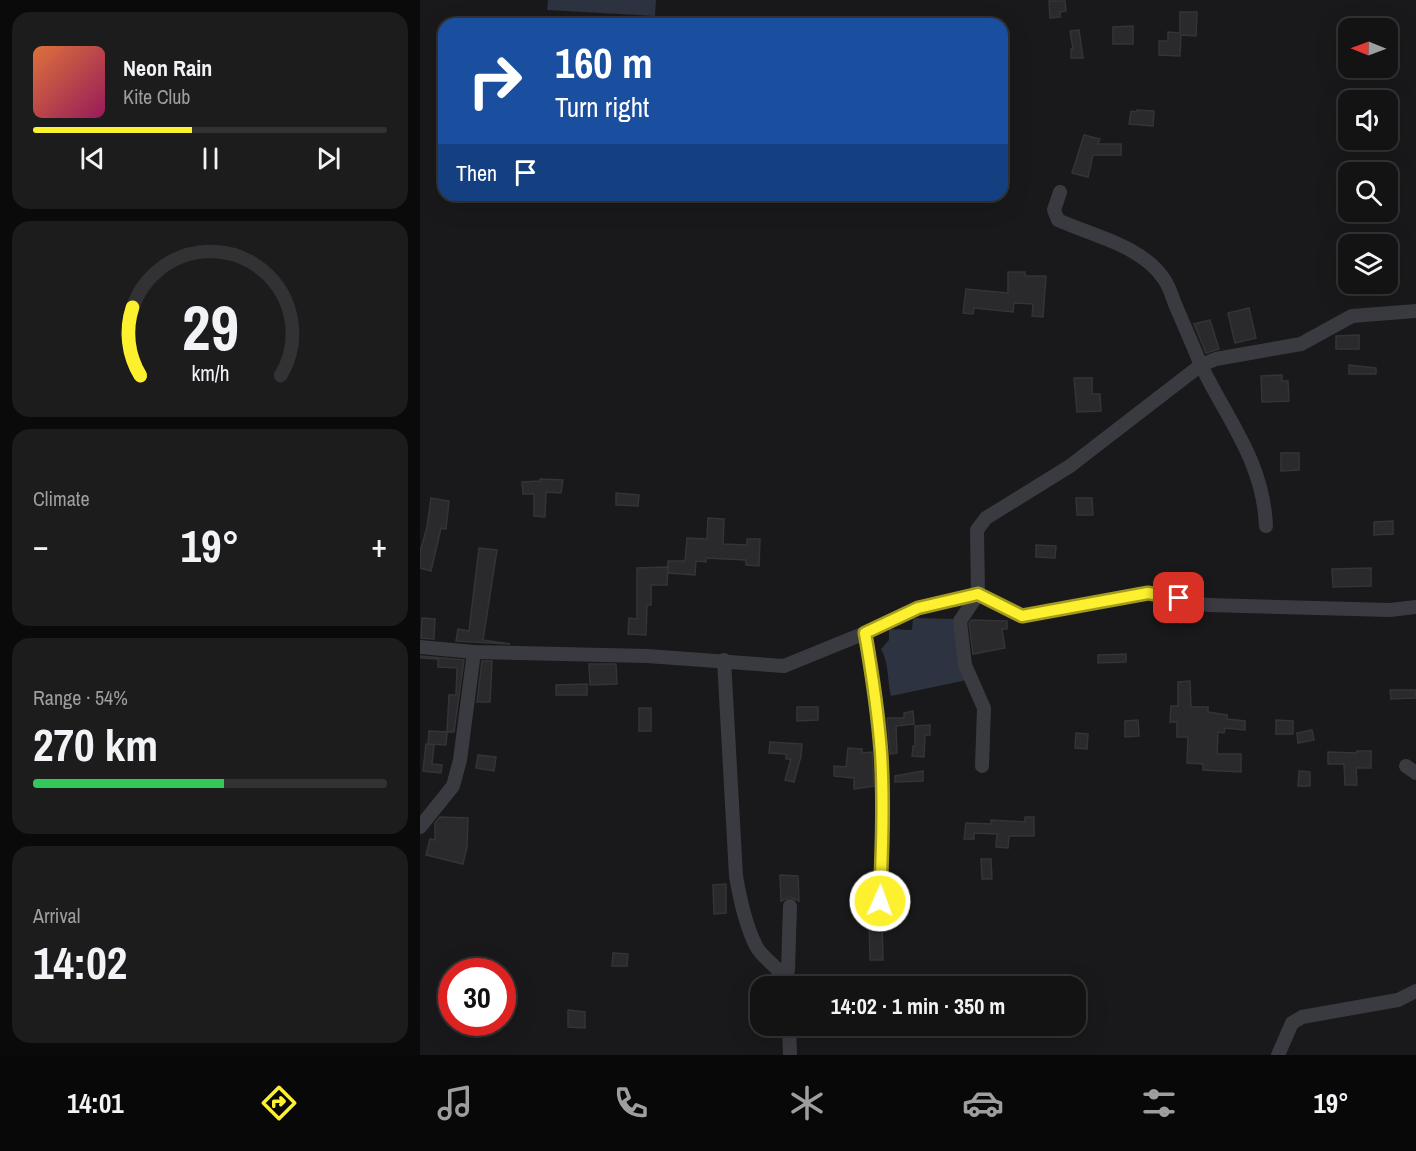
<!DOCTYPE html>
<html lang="en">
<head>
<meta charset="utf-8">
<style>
	:root { --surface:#131314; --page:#1c1c1d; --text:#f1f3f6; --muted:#9d9ea0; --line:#323234; --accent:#fdf02f }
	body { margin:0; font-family:"Archivo Narrow",sans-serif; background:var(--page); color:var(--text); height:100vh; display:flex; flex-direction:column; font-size:22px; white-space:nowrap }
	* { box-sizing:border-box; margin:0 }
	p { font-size:20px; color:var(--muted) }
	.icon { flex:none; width:33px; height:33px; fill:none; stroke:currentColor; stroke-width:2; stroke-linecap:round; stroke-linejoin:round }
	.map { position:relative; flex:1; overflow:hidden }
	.side { display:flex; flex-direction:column; gap:12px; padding:12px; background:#0a0a0b; width:420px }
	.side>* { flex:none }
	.banner { position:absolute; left:18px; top:18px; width:570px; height:183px; border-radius:18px; box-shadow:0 6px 24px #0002,0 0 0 2px var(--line); background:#1a4fa0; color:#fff; overflow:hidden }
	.needle { width:39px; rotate:271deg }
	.fabs { position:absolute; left:918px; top:18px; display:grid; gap:12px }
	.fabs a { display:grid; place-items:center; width:60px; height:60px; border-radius:12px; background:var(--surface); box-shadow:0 6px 24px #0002,0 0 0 2px var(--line); font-size:30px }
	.speed { position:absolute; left:18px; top:958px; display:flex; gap:12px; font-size:30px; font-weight:700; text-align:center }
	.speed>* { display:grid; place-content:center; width:78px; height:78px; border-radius:50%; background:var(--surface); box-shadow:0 6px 24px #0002,0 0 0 2px var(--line); line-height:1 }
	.speed .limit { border:9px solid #d22; background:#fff; color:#111 }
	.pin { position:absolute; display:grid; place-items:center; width:51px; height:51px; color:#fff; margin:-26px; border-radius:12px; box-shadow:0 3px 9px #0006 }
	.me { position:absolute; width:66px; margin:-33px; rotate:2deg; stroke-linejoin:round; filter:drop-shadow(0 0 4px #0008) }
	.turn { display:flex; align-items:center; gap:21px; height:126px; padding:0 18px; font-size:27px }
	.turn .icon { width:78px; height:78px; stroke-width:2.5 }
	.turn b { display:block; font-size:42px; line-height:51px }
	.then { display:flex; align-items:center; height:57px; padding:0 18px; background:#0003; gap:12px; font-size:22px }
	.big { font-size:45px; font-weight:800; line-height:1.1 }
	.side .widget { flex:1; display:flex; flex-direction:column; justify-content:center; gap:9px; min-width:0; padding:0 21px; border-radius:18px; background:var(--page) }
	.side .dial { align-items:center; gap:0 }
	.dial svg { height:156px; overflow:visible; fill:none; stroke:var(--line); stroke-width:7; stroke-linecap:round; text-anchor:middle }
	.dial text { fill:var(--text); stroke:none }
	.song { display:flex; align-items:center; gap:18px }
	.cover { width:72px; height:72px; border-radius:9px; background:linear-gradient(135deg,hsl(20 70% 55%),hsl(330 70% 35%)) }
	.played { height:6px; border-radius:3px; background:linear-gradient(90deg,var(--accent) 45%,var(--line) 45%) }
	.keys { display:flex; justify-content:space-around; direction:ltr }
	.heat { display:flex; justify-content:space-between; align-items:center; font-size:33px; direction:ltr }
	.charge { height:9px; border-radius:4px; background:linear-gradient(90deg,#34c759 54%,var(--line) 0) }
	.trip { position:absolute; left:330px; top:976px; width:336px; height:60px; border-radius:18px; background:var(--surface); box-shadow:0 6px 24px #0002,0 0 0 2px var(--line); font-weight:800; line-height:60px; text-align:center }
	.dock { display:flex; height:96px; justify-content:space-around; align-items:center; background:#080808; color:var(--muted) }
	.dock .icon { width:42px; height:42px }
	.dock .selected { color:var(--accent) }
	.dock b { font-size:27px; color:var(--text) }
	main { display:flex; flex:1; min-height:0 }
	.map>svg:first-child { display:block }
</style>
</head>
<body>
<main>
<section class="side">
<div class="widget">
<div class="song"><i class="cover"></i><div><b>Neon Rain</b><p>Kite Club</p></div></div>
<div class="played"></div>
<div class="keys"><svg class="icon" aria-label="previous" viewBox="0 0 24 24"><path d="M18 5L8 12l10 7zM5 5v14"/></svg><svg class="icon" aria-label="pause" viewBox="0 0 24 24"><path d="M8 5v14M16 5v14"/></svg><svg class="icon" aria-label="next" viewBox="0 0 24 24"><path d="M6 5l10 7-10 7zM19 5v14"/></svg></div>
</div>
<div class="widget dial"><svg viewBox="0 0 100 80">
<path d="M14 69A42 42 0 1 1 86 69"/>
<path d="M14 69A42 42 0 0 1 10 34" stroke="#fdf02f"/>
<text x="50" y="56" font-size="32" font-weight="700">29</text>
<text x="50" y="72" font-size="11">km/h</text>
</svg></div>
<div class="widget"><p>Climate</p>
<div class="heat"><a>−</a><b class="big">19°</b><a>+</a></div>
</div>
<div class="widget"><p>Range · 54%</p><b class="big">270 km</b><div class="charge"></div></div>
<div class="widget"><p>Arrival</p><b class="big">14:02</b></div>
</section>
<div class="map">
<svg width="996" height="1055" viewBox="0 0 996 1055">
	<rect width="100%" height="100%" fill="#19191b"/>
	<path fill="#2e3341" d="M 128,0 L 236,0 L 235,16 L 127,10 Z
		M 493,618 L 534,619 L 547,680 L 471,696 C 467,681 469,662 461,649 L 469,640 L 469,629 L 492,630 Z"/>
	<path fill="#2a292c" stroke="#343337" stroke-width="1.5" d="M 629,1 L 645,1 L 646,11 L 640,12 L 640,17 L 630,18 Z
		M 760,12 L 777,12 L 776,36 L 761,35 L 760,56 L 739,55 L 739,41 L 748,41 L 748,32 L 760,33 Z
		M 713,26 L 713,44 L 693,44 L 693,27 Z
		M 659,30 L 663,58 L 651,58 L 651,49 L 653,49 L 650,31 Z
		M 717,110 L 734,111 L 733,126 L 709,124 L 711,111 L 717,112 Z
		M 664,135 L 680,139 L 678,144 L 701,144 L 701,155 L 673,155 L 668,177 L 652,173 Z
		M 588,272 L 605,272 L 605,276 L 626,276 L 623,317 L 612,316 L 613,304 L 594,303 L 593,312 L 554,308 L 553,314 L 543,313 L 546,289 L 588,293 Z
		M 829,308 L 836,338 L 815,343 L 808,313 Z
		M 790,320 L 799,349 L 786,353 L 774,324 Z
		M 939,335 L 939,349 L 916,349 L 916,336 Z
		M 929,365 L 956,368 L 956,374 L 929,374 Z
		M 862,375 L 862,381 L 868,381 L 869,401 L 842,402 L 841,376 Z
		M 654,378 L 672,378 L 672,394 L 680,394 L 681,411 L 657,412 Z
		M 861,453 L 879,453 L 879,470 L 861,471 Z
		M 120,479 L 143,480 L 141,493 L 126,492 L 125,517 L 114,516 L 114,494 L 103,494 L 102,482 L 120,481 Z
		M 196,493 L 219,495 L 218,506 L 196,505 Z
		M 11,498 L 29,501 L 26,529 L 21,528 L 11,571 L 0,568 L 0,552 L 7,527 Z
		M 656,498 L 672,498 L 673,515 L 657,515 Z
		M 288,518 L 304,519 L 303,544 L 327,545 L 327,539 L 340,539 L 339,566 L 326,565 L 326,560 L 286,558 L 286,562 L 276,561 L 275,575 L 248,573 L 248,561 L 265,561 L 267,538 L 287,539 Z
		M 973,521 L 973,534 L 954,535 L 954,522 Z
		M 616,545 L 636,546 L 635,558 L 616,557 Z
		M 59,548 L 77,550 L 63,640 L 90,644 L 36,641 L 38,629 L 49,631 Z
		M 248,567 L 247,585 L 231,585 L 231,605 L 227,605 L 226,635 L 208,634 L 209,618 L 217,619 L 217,568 Z
		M 951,568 L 951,586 L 913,587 L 912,569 Z
		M 2,618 L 15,619 L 14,639 L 1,638 Z
		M 552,620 L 587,621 L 587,629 L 582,629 L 585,648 L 553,654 L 549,623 Z
		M 706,654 L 706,662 L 678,663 L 678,655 Z
		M 0,656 L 44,660 L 34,732 L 27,732 L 29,695 L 36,695 L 37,668 L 18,667 L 18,659 L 0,658 Z
		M 62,661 L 72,661 L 70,702 L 57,702 Z
		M 169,664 L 196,664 L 197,684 L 170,685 Z
		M 770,681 L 771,707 L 788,707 L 788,712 L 807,715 L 807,719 L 825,721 L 825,730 L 805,728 L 804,733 L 798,732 L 797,754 L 821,754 L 821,772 L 783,770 L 783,764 L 767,763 L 768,737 L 757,737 L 757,722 L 750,722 L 751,706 L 758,706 L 758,682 Z
		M 167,684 L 167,695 L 136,695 L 136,685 Z
		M 970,690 L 996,690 L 996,698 L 971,699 Z
		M 377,707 L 398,707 L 398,720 L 377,721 Z
		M 219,708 L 231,708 L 231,731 L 219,731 Z
		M 493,711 L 494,724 L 476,726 L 477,753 L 470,754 L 467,718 L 484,718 L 484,713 Z
		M 718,720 L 719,736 L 705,737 L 705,721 Z
		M 856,720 L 873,721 L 873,734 L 856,734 Z
		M 510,725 L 510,735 L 505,735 L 504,757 L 492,756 L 493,746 L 495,746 L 495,726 Z
		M 892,730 L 894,740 L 878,743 L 877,733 Z
		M 9,731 L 27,732 L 26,745 L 8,744 Z
		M 656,733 L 668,734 L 667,749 L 655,748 Z
		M 350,742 L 382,744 L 381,756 L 374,782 L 365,780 L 371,759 L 366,759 L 366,754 L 349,753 Z
		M 6,744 L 14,745 L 12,764 L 22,765 L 21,773 L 3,771 Z
		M 428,748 L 442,749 L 442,753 L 452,752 L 454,786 L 434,789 L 434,778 L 414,776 L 414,766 L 426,767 Z
		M 937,751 L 951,751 L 951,768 L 936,768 L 937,785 L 925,785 L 924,764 L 908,764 L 908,752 L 937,753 Z
		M 58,755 L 76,757 L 74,771 L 56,768 Z
		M 503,771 L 503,781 L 475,782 L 475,776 Z
		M 879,771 L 890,772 L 890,786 L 878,786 Z
		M 20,817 L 48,818 L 47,847 L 43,864 L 6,855 L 10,839 L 15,840 L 15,823 Z
		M 605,817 L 614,817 L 614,836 L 589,836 L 588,848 L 576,847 L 577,834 L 554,833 L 554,839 L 544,839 L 546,823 L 571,824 L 571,820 L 605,822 Z
		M 561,859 L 571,859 L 572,879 L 562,879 Z
		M 360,875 L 378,876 L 379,901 L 370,897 L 361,901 Z
		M 306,884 L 306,913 L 294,914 L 293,885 Z
		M 439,905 L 452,905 L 457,909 L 457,918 L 439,919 Z
		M 449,919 L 462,919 L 463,960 L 450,960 Z
		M 193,953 L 208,954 L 207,966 L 192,966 Z
		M 148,1010 L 165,1012 L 165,1028 L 148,1027 Z"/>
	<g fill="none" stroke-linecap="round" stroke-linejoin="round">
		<path stroke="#3a3a41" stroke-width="14" d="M 640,192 L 634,210 L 638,220 C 673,236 721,245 744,279 C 749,286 752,296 755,304 C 763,323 772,343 780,363 C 807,420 843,460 846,526
			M 445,633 C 452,673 458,712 461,753 C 465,802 462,852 460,901
			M 0,647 L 54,652 L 227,656 L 364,666 L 445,633 L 498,608 L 558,594 L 602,616 L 728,593 L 788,605 L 970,610 L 996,607
			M 304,660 L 316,876 C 320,900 325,924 336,946 C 344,961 364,969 367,987
			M 562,766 L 564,708 L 545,665 L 540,621 L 558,594 L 557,530 L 566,518 L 650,466 L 781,365 L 796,359 L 881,344 L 932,316 L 996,311
			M 986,766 L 996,773
			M 0,827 L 33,786 L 40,760 L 54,652
			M 365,978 L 368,970 L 370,906
			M 369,1026 L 370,1055
			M 858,1055 L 872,1023 L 882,1017 L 978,1000 L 996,991"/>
	</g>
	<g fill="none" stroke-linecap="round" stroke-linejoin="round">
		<defs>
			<path id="route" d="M 460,901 C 462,852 464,802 461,753 C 458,712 452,673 445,633 L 498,608 L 558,594 L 602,616 L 728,593 L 759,598"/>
		</defs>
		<use href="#route" stroke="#a49c1f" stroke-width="15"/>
		<use href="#route" stroke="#fdf02f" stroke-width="10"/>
	</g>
</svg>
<div class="fabs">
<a><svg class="needle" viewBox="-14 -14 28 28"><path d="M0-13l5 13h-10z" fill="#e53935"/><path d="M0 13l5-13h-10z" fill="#9d9ea0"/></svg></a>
<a><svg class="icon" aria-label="sound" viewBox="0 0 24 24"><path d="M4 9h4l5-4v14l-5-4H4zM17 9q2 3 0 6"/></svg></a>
<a><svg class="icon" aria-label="search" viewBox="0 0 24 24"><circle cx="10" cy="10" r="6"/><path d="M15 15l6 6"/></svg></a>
<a><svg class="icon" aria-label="layers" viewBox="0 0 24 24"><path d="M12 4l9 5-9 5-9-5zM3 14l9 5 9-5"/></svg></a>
</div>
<div class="speed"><div class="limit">30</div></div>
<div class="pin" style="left:759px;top:598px;background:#d93025"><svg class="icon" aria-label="arrive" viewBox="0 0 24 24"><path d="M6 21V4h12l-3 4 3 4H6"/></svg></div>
<svg class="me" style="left:460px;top:901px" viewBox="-20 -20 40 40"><circle r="17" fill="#fdf02f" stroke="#fff" stroke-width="3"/><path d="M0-11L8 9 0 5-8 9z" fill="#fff"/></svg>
<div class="trip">14:02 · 1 min · 350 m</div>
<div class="banner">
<div class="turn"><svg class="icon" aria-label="right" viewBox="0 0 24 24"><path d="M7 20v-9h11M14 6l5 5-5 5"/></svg><div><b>160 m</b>Turn right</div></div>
<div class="then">Then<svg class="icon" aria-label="arrive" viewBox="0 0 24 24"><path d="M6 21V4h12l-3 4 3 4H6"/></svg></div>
</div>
</div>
</main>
<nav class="dock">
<b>14:01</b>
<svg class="icon selected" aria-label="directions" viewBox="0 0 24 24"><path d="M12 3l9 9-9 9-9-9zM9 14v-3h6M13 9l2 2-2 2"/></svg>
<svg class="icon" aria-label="music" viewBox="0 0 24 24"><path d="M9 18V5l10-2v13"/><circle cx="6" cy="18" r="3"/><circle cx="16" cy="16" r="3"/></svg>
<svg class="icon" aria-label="phone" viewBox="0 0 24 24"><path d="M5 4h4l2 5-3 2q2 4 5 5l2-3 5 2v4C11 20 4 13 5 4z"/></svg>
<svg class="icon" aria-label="climate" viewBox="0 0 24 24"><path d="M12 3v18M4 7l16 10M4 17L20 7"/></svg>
<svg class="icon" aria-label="car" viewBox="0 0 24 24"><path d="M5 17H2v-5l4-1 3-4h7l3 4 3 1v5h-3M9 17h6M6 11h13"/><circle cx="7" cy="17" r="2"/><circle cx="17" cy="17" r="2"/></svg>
<svg class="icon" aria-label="filters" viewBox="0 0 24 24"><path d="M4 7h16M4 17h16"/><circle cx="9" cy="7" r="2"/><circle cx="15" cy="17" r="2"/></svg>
<b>19°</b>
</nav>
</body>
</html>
